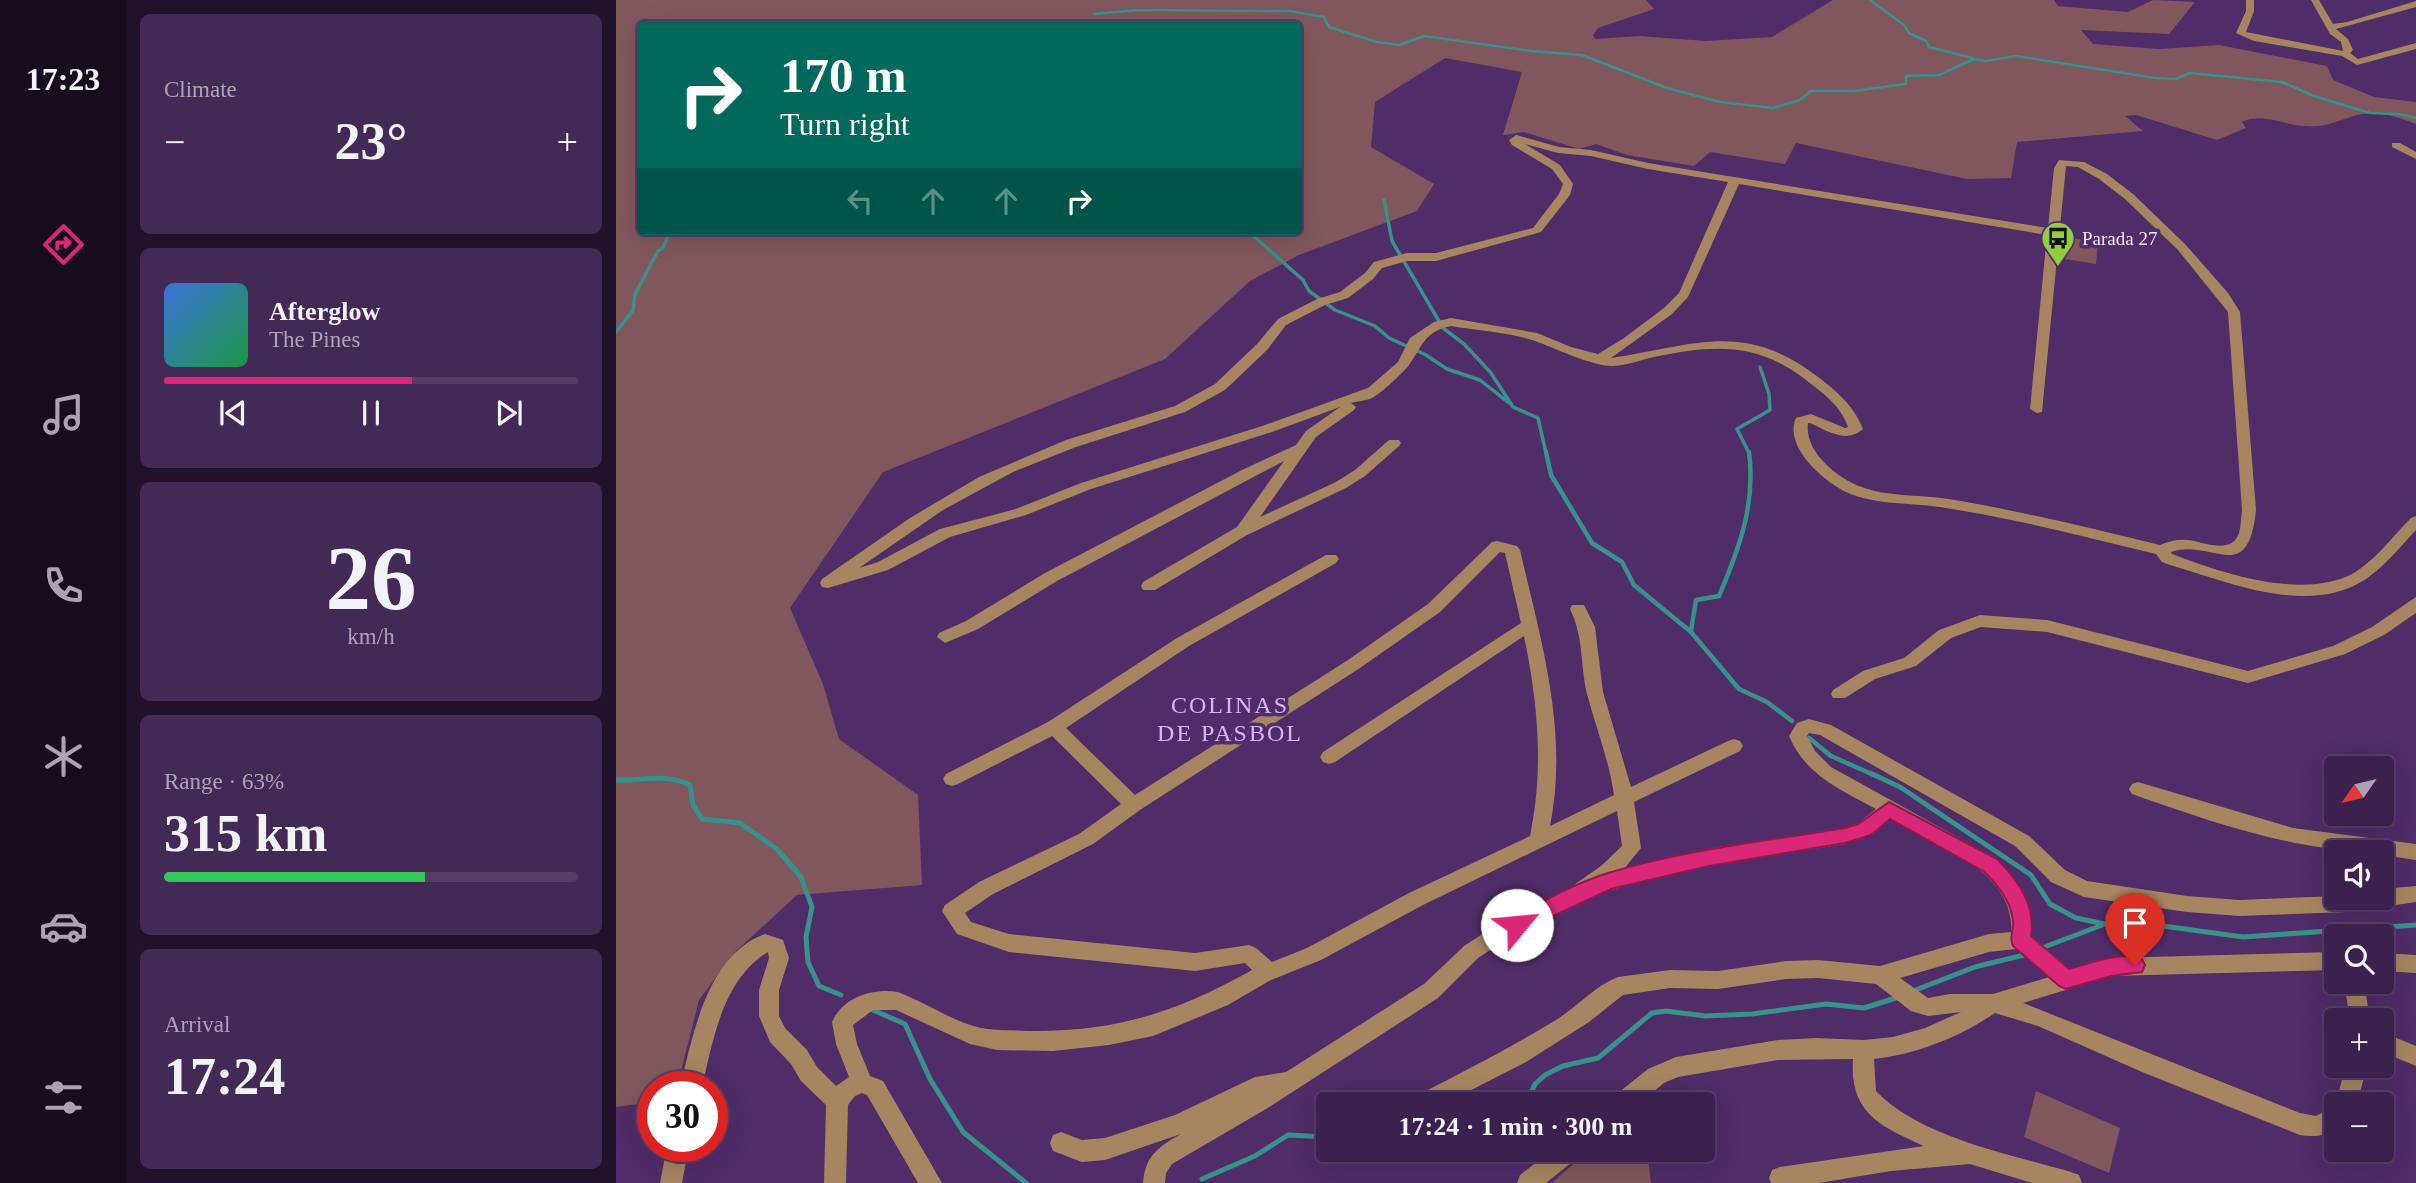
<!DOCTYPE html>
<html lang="en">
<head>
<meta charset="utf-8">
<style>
	:root { --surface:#3c214e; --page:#432955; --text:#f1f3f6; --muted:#aca3b6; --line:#553e66; --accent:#db2777 }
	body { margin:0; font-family:"Times New Roman",serif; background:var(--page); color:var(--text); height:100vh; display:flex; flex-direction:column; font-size:26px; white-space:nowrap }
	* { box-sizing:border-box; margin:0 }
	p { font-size:23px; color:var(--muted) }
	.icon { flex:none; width:38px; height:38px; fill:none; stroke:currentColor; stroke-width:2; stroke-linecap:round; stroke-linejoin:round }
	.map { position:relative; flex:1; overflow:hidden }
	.drawer { display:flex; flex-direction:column; gap:14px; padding:14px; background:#21122b; width:490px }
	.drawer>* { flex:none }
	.top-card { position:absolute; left:21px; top:21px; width:665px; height:214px; border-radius:7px; box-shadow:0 7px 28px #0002,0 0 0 2px var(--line); background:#00695c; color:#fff; overflow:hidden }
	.needle { width:46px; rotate:236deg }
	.buttons { position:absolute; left:1708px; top:756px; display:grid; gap:14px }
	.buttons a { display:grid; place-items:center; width:70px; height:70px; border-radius:7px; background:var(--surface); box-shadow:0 7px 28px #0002,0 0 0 2px var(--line); font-size:35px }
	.speed { position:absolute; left:21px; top:1071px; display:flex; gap:14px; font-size:35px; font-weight:700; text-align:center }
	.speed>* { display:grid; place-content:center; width:91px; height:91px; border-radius:50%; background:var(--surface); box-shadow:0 7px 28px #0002,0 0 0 2px var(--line); line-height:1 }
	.speed .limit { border:10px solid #d22; background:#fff; color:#111 }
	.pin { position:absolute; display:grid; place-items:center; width:60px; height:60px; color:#fff; margin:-72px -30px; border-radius:50% 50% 50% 0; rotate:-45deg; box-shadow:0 0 7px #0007 }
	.pin .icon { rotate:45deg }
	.me { position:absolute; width:77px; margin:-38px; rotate:62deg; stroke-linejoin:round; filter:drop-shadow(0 0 5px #0008) }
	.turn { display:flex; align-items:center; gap:24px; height:147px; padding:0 28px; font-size:32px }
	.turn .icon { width:91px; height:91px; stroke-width:2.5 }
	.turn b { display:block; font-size:49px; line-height:60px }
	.lanes { display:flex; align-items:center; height:66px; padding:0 28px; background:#0003; justify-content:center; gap:35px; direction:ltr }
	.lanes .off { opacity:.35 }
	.big { font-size:52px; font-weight:700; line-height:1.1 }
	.drawer .widget { flex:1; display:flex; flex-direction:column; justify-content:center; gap:10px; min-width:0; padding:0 24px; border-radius:10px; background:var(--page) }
	.drawer .dial { align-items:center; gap:0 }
	.dial b { font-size:91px; line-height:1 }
	.song { display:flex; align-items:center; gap:21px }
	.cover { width:84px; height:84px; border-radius:10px; background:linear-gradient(135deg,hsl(220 70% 55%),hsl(140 70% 35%)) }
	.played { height:7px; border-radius:4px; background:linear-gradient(90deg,var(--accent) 60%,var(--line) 60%) }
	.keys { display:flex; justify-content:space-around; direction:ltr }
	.heat { display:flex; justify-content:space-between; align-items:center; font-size:38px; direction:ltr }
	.charge { height:10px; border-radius:5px; background:linear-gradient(90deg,#34c759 63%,var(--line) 0) }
	.trip { position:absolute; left:700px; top:1092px; width:399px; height:70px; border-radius:7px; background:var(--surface); box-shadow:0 7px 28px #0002,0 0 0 2px var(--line); font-weight:700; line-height:70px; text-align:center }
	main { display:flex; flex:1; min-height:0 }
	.tab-bar { display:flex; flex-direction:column; width:126px; justify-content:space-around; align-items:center; background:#180d1f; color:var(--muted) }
	.tab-bar .icon { width:49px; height:49px }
	.tab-bar .current { color:var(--accent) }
	.tab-bar b { font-size:32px; color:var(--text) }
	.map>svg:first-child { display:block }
</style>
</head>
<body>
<main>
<nav class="tab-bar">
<b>17:23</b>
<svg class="icon current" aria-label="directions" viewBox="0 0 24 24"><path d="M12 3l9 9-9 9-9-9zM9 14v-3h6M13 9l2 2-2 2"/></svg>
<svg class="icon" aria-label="music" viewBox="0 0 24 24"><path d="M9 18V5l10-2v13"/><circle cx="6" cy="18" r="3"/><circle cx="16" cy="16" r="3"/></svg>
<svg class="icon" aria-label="phone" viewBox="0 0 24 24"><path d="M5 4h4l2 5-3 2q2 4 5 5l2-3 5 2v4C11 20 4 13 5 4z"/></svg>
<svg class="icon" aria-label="climate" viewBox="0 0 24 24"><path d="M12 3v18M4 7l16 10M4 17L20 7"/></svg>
<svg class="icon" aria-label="car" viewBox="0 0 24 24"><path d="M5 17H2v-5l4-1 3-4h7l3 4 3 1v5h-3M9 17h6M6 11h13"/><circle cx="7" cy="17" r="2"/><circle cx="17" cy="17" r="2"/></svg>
<svg class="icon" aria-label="filters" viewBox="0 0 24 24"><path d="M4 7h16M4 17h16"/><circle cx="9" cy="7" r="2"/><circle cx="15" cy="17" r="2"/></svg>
</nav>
<section class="drawer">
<div class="widget"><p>Climate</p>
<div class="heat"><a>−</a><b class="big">23°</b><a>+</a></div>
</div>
<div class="widget">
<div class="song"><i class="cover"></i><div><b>Afterglow</b><p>The Pines</p></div></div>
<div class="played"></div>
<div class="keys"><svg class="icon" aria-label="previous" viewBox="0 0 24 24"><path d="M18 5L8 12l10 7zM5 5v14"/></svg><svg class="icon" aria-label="pause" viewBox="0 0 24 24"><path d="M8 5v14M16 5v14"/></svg><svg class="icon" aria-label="next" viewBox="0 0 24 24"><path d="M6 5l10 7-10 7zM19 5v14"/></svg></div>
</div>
<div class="widget dial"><b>26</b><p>km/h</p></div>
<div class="widget"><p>Range · 63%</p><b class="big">315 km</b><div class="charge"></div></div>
<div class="widget"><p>Arrival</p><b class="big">17:24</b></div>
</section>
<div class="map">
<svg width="1800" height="1183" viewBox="0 0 1800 1183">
	<rect width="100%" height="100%" fill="#502c68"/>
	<path fill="#81575d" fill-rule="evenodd" d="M 0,0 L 1030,0 L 1038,9 L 982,28 L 977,35 L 979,39 L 1023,36 L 1090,41 L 1156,37 L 1217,0 L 1438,0 L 1442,6 L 1512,12 L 1537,0 L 1579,2 L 1553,34 L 1465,30 L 1477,44 L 1543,49 L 1603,45 L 1711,66 L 1717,80 L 1758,97 L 1800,102 L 1800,124 C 1784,118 1765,111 1747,114 C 1724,118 1715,128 1689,126 C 1667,125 1647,112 1626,122 L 1630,128 L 1601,140 L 1520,115 L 1509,116 L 1527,131 L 1401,142 L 1395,178 L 1351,179 L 1180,143 L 1169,164 L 1094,152 L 1078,166 L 1011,155 L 980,144 L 963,149 L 908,132 L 887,135 L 906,72 L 829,58 L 759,102 L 755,147 L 818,184 L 801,211 L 683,255 L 634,281 L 549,359 L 267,472 L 174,608 L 207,684 L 223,739 L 302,795 L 306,885 L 181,895 L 119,952 L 83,1000 L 61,1087 L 37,1087 L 37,1102 L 0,1107 ZM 24,24 L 682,24 L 682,231 L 24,231 Z
		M 1452,237 L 1482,243 L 1480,264 L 1449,259 Z
		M 1420,1091 L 1504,1128 L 1493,1173 L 1408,1137 Z
		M 973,1150 L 1031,1150 L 1035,1183 L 936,1183 Z"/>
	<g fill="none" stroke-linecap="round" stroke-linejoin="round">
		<path stroke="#38928c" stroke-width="2.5" d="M 1254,0 L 1288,25 L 1293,33 L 1310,41 L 1313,47 L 1356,58
			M 478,14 L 522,10 L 673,11 L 708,17 L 713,27 L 761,42 L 783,45 L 808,36 L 915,51 L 966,55 L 1051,88 L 1104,102 L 1157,108 L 1184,100 L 1195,91 L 1238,91 L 1290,84 L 1290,76 L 1323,75 L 1358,59 L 1370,61 L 1400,56 L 1539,78 L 1560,79 L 1574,73 L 1666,82 L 1698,96 L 1754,113 L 1783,114 L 1800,118"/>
		<path stroke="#38928c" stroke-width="3.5" d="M 768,200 L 776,241 L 827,328 L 848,344 L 875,373 L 897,407 L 922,418 L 930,453
			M 632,231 L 687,280 L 693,291 L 719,310 L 759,326 L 773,338 L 810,355 L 831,369 L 864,380 L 893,403
			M 0,332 L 17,310 L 19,294 L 42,251 L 47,248 L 54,231
			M 1133,453 L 1121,429 L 1154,410 L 1153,394 L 1144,367"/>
		<path stroke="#38928c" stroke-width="4.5" d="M 930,452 L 935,475 L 976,543 L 1006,562 L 1018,585 L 1075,632 L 1123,689 L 1151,702 L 1176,721
			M 1075,631 L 1080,600 L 1103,596 C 1123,549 1140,504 1133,452
			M 1193,738 L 1215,756 L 1258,775"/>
		<path stroke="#38928c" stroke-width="5" d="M 1254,773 L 1284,787 L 1415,875 L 1434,904 L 1460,918 L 1489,924
			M 0,780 C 25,781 50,773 74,785 L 77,805 L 86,819 L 124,823 L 161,849 L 185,877 L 196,907 L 190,937 L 192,962 L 203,986 L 225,995
			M 1423,949 L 1489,924 L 1540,925 L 1627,937 L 1800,925
			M 1297,991 L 1359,967 L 1412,954
			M 257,1010 L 289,1024 L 314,1079 L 347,1132 L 410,1183
			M 910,1104 L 919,1084 L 929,1075 L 947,1066 L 982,1058 L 1036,1013 L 1050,1011 L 1089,1016 L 1136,1014 L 1210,1004 L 1248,1008 L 1283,997
			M 739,1150 L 764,1161 L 782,1150
			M 586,1179 L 639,1156 L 672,1135 L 712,1137"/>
		<path fill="#a68560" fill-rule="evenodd" d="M 1630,0 L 1638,0 L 1638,11 L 1630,32 L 1727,51 L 1725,42 L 1714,34 L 1695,0 L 1703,0 L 1717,24 L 1731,22 L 1800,1 L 1800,7 L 1720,29 L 1732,39 L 1737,50 L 1734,53 L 1742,59 L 1800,43 L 1800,49 L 1741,65 L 1726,56 L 1638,41 L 1620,33 L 1630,11 Z
			M 900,135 L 943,147 L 975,150 L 1032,163 L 1432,228 L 1438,168 L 1443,160 L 1468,162 L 1491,174 L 1517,194 L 1570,245 L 1612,293 L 1624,312 L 1640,510 C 1632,588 1596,538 1555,552 L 1556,554 C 1606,573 1685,600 1736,574 C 1759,561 1777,536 1795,518 L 1800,516 L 1800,530 C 1784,547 1769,566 1750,579 C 1692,617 1613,582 1554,565 L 1546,562 L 1540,554 C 1470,537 1401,519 1330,508 C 1297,502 1261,506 1230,492 C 1207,481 1167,446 1180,418 L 1195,414 L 1229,428 L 1232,427 C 1225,406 1207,393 1190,380 C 1140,341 1096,345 1038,357 C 1024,360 1009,366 996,366 C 975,366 939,348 919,341 C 894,332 862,331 835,326 C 807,332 807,346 793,365 C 787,373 763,395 756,398 C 750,401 742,401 735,403 L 740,407 L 738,410 L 700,437 L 644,517 L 720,482 L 739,470 L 773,440 L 783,440 L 785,443 L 783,446 L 749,476 L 730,488 L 631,535 L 539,590 L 527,590 L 525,586 L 527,582 L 621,527 L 668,461 L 441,581 L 362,629 L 329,643 L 321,637 L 323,633 L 350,621 L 429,573 L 626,470 L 680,445 L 690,431 L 724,407 L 656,432 L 475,489 L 410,515 L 334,537 L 272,570 L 212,588 L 206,587 L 204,583 L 206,579 L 294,518 L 363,477 L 450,440 L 559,406 L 599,384 L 641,344 L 662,319 L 701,299 L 724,292 L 749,273 L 758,262 L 791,253 L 820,253 L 917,228 L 943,194 L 947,184 L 936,169 L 896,145 L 893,140 ZM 909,144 L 942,153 L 975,156 L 1032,169 L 1112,182 L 1063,293 L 1048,308 L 1008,338 L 982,354 L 955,347 L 921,333 L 835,318 L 818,322 L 794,338 L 782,362 L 752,388 L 646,426 L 465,483 L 400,509 L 324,529 L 262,562 L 243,568 L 327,510 L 397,472 L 460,447 L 569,412 L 609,390 L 651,350 L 670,325 L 709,305 L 732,298 L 757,279 L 766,268 L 791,261 L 820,261 L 925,232 L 954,195 L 957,184 L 944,165 ZM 1450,166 L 1462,167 L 1483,179 L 1509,199 L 1562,250 L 1612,312 L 1626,510 C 1625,517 1625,526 1623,533 C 1616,555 1588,542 1572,540 C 1562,539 1553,541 1544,545 C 1476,528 1408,512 1339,500 C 1308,494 1272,498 1243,486 C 1220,477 1188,451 1192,423 L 1194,423 C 1212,431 1230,444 1247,429 C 1239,408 1223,393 1206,380 C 1129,319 1081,345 995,358 L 1056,314 L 1072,297 L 1123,184 L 1431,235 L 1414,409 L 1421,413 L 1426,412 Z
			M 1776,143 L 1784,143 L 1800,152 L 1800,159 L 1776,147 Z
			M 881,541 L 901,546 L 904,550 C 925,641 953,732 934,826 L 998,795 C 993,760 980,728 971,694 C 964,665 968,637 954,609 L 956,605 L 968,605 L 979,627 L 987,692 L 1015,787 L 1112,741 L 1118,739 L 1124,741 L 1127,746 L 1124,751 L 1018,802 L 1025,848 L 1008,869 L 1103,847 L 1228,828 L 1241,824 L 1260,809 C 1225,790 1189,775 1173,736 L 1181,723 L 1193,719 L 1215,725 L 1413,836 L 1449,870 L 1471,881 L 1571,896 L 1623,900 L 1720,896 L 1766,898 L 1766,889 L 1800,886 L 1800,902 L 1731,912 L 1623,916 L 1571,912 L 1468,897 L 1435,882 L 1399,846 L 1204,735 L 1193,733 L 1191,736 L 1199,751 L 1215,767 L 1381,859 C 1402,881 1418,905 1414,937 L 1454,970 L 1495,958 L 1720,952 L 1720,970 L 1495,976 L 1407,1003 L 1684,1113 L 1700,1116 L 1720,1105 L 1729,1066 L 1751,1066 L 1741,1104 L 1720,1104 L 1720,1128 C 1706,1137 1700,1137 1684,1135 L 1526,1072 L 1422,1026 L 1379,1013 C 1344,1037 1301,1054 1258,1059 L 1260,1091 C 1305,1138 1394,1154 1455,1172 L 1463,1175 L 1466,1183 L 1416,1183 L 1354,1164 L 1275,1171 L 1203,1183 L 1155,1183 L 1153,1178 L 1156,1170 L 1164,1167 L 1308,1146 C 1265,1127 1233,1113 1237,1059 L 1162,1060 L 1062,1077 L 1048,1083 L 1022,1104 L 994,1104 L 997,1097 L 1032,1069 L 1060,1057 L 1162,1040 L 1201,1038 L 1248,1040 L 1277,1037 L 1309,1028 L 1345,1012 L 1312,1016 L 1295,1011 L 1260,984 L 1202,978 L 1170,979 L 1102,989 L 1054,988 L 1007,995 L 973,1022 L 910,1062 L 828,1104 L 795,1104 L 798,1097 C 847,1072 894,1048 940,1020 C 961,1007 980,985 1002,977 L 1054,970 L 1102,971 L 1170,961 L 1202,960 L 1264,966 L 1373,934 L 1395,932 C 1400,872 1319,843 1275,818 L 1255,834 L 1229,844 L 1071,869 L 981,894 L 977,893 L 888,941 L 862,958 L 822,998 L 650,1109 L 556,1164 L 550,1173 L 549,1183 L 527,1183 C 529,1156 543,1146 565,1134 L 489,1160 L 466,1162 L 437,1151 L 434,1143 L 437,1135 L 445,1132 L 466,1140 L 489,1138 L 559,1115 L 639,1077 L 670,1072 L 808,984 L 848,946 L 874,929 L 955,887 L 985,866 L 1006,846 L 1001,811 L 807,905 L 705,960 L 653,981 L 612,1005 L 537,1036 L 493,1045 L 437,1051 L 381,1050 L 354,1044 L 280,1010 L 257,1010 L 237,1025 L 241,1044 L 254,1076 L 267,1081 L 326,1183 L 302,1183 L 251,1095 L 246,1093 L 239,1096 L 232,1105 L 230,1183 L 208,1183 L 210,1105 L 185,1081 L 175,1064 L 154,1042 L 143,1016 L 143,990 L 153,958 L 152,952 C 107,979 97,1040 86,1087 L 64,1087 C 77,1035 91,955 149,934 L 167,940 L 173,958 L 163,990 L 163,1016 L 169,1028 L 191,1050 L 201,1067 L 220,1086 L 233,1077 L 220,1044 L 216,1022 C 227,997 257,988 282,992 C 309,1002 337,1022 365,1028 C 381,1031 397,1030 413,1031 C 500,1032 561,1012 636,970 L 629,963 L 579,971 L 393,952 L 341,934 L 326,911 L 329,905 L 363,882 L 463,834 L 505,804 L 436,736 L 342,784 L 336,786 L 330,784 L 327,779 L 330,774 L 432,722 L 561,638 L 710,555 L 720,555 L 723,559 L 720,563 L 573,646 L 450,728 L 519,795 L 732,660 L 812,604 L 876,542 ZM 884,552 L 889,553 L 905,623 L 707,752 L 704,757 L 707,762 L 713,764 L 719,762 L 908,636 C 922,704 928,768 914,836 L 793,893 L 691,948 L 656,962 L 640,948 L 633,945 L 579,953 L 393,934 L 355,922 L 349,913 L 377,894 L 477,844 L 524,810 L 744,668 L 824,612 ZM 1400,949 L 1433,977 L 1377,994 L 1334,994 L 1312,998 L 1284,978 L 1373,952 Z
			M 1800,597 L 1800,613 L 1768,635 L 1729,654 L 1632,683 L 1431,632 L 1365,627 L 1335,638 L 1300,666 L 1259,679 L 1229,698 L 1217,698 L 1215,694 L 1217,690 L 1247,671 L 1288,658 L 1323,630 L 1364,615 L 1431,620 L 1632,671 L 1717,646 L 1756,627 Z
			M 1522,782 L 1677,828 L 1800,844 L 1800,860 L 1766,855 L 1766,852 C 1680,852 1596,822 1516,794 L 1513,789 L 1516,784 Z
			M 1766,953 L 1800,955 L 1800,973 L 1766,971 Z
			M 1728,982 L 1748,982 L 1754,1020 L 1734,1020 Z
			M 1766,1032 L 1800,1046 L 1800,1066 L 1766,1052 Z
			M 51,1146 L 73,1146 L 66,1183 L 44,1183 Z
			M 936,1150 L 964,1150 L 961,1158 L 930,1183 L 901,1183 L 904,1175 Z"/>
	</g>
	<path fill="#db2777" stroke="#8e194d" stroke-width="2" d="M 1273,802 L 1381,859 C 1402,880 1420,905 1415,936 L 1453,969 C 1475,963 1504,951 1526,959 L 1529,965 L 1526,972 L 1495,976 L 1450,989 L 1443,986 L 1397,946 C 1393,937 1397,933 1397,924 C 1397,903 1381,884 1367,871 L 1274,819 L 1255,835 L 1229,843 L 1093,866 L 995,889 L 901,933 L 894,931 L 891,925 L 894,919 C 926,902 957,884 992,873 C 1068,850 1150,841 1229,828 L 1242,824 Z"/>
	<defs>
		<symbol id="bus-pin" viewBox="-11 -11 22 30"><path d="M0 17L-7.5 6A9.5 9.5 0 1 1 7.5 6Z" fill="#92cd3f" stroke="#502c68"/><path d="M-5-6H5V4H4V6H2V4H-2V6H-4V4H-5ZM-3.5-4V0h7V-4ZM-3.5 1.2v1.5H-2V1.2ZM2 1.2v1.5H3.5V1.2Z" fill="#111"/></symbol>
	</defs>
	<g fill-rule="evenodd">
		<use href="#bus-pin" x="1423" y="219" width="38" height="52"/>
	</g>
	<g text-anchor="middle" stroke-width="7" stroke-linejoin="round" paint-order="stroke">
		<g font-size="19" fill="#f3e7fd" stroke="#502c68" text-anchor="start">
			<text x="1466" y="245">Parada 27</text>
		</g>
		<g font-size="24" letter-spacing="2" fill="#dab3f9" stroke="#502c68">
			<text x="614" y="713">COLINAS<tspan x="614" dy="28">DE PASBOL</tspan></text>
		</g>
	</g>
</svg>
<div class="buttons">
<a><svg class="needle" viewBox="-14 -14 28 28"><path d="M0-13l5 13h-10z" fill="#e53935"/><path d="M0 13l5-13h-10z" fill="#aca3b6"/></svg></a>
<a><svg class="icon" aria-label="sound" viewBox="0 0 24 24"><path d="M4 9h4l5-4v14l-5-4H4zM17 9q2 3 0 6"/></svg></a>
<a><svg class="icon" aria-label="search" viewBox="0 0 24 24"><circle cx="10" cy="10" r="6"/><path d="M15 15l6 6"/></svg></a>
<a>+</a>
<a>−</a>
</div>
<div class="speed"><div class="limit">30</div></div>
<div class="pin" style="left:1519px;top:965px;background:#d93025"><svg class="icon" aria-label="arrive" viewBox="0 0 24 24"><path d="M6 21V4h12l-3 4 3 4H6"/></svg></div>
<svg class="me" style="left:901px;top:925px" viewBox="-20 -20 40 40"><circle r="19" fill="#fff"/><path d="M0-13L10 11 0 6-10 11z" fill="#db2777"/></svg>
<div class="trip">17:24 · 1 min · 300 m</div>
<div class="top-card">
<div class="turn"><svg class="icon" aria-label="right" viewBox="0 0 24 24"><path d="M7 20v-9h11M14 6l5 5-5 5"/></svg><div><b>170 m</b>Turn right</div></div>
<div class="lanes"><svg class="icon off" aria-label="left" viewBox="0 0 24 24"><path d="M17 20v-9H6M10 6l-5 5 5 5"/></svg><svg class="icon off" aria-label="ahead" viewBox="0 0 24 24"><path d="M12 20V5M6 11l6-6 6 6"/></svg><svg class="icon off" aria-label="ahead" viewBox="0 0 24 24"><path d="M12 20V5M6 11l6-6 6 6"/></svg><svg class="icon" aria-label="right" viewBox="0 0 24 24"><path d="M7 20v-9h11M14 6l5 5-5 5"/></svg></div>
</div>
</div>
</main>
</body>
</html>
